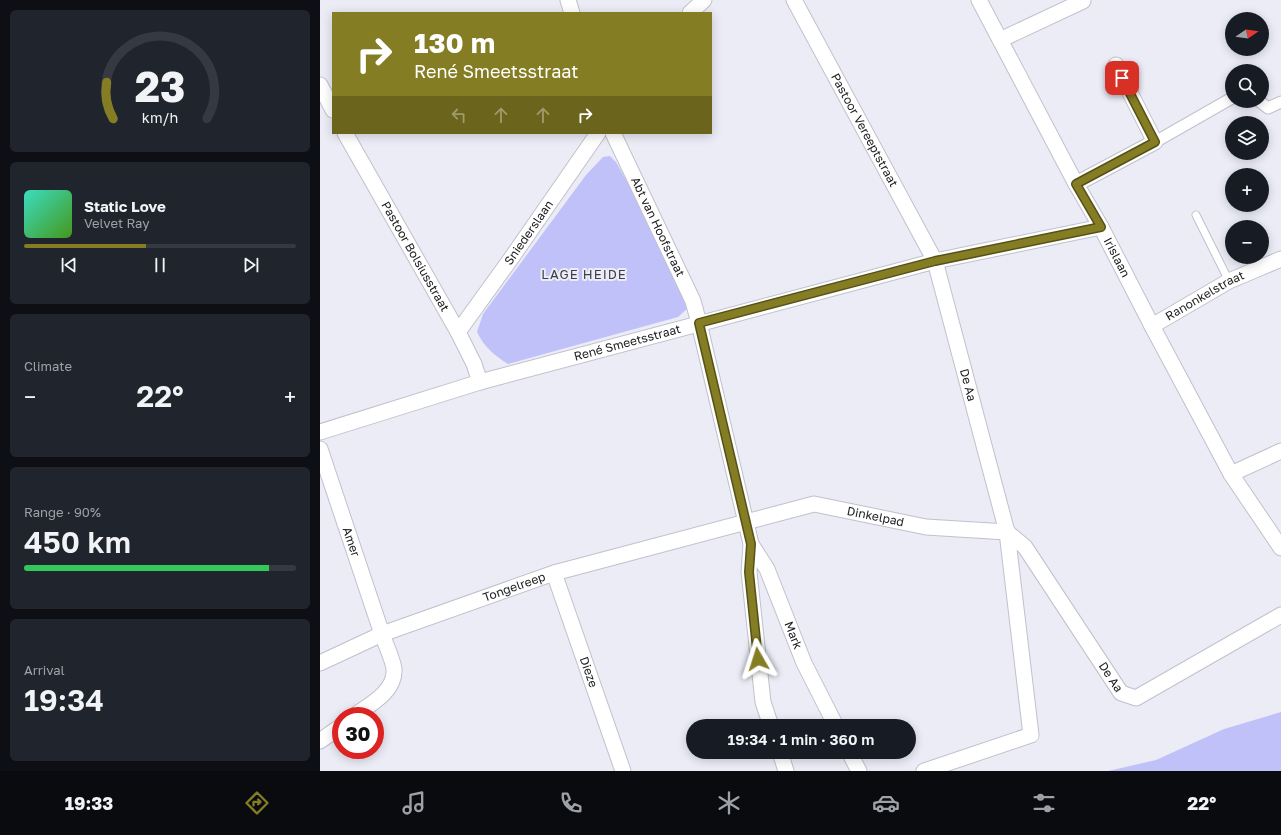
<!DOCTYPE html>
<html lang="en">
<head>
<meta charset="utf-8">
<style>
	:root { --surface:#171b24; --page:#20242c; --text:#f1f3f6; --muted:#9ea1a6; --line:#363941; --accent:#857d24 }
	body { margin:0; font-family:"Golos Text",sans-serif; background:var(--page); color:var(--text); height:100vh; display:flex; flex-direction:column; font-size:15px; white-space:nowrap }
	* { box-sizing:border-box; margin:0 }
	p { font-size:13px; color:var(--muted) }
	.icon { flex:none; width:22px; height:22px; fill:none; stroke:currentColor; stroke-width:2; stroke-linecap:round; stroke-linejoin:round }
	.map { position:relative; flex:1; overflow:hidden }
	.side { display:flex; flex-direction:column; gap:10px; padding:10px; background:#0d0f14; width:320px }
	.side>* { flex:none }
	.top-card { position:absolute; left:12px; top:12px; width:380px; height:122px; border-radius:0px; box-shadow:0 2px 10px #0003; background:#857d24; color:#fff; overflow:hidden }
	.needle { width:26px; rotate:77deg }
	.fabs { position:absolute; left:905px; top:12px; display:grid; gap:8px }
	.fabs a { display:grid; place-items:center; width:44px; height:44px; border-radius:50%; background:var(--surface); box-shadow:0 2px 10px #0003; font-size:20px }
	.speed { position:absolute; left:12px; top:707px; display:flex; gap:8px; font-size:20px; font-weight:700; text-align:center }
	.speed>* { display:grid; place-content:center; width:52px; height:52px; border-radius:50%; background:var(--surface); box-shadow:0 2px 10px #0003; line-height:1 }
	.speed .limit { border:6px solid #d22; background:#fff; color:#111 }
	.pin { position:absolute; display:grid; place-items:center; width:34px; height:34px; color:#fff; margin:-17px; border-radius:8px; box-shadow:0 2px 6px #0006 }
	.me { position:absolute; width:44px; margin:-22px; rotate:354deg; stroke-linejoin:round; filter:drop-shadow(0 0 3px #0008) }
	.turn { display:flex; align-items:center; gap:14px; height:84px; padding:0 16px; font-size:18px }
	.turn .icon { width:52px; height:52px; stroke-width:2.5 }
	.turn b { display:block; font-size:28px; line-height:34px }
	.lanes { display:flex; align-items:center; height:38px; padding:0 16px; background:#0003; justify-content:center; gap:20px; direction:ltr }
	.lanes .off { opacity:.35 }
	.big { font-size:30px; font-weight:600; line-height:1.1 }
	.side .tile { flex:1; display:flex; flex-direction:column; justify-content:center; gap:6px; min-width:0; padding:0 14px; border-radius:6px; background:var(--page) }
	.side .dial { align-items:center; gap:0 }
	.dial svg { height:104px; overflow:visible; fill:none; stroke:var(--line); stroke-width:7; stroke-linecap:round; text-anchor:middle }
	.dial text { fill:var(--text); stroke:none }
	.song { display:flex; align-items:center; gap:12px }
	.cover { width:48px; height:48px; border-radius:6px; background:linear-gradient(135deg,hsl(170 70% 55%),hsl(100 70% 35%)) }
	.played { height:4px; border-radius:2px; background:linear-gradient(90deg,var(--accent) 45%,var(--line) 45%) }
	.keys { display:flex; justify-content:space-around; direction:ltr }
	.heat { display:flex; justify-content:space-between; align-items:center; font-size:22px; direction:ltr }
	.charge { height:6px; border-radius:3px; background:linear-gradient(90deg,#34c759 90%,var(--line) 0) }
	.trip { position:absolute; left:366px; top:719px; width:230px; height:40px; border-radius:20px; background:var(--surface); box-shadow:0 2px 10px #0003; font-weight:600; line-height:40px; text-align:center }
	.menu { display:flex; height:64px; justify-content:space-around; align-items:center; background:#090b0e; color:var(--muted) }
	.menu .icon { width:28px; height:28px }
	.menu .current { color:var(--accent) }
	.menu b { font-size:18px; color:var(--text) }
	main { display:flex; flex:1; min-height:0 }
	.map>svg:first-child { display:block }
</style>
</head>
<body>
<main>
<section class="side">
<div class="tile dial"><svg viewBox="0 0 100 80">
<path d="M14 69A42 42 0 1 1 86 69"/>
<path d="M14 69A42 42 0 0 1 9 41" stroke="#857d24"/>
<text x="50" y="56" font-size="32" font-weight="700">23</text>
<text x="50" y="72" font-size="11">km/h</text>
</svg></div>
<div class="tile">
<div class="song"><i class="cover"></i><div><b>Static Love</b><p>Velvet Ray</p></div></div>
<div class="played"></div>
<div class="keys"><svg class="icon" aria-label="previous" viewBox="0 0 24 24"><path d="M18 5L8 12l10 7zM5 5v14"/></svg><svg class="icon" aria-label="pause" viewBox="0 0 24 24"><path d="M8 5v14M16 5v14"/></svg><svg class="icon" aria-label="next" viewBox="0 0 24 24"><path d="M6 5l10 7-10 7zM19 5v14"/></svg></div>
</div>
<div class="tile"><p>Climate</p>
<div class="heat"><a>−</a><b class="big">22°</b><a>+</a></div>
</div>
<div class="tile"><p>Range · 90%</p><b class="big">450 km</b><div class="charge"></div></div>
<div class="tile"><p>Arrival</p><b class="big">19:34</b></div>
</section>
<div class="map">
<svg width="961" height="771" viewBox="0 0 961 771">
	<rect width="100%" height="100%" fill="#ececf7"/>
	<path fill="#c1c1f9" d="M 290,156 L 296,162 L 341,242 L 367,309 L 358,317 L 188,364 C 174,355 164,347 157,332 L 163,314 L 266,175 L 283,157 Z
		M 961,712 L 961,771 L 788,771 L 836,760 L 904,729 Z"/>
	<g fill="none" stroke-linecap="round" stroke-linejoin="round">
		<defs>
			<path id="service" d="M 876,215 L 909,281"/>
			<path id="pedestrian" d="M 939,101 L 948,108 L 961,102
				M 835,142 L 912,98"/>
			<g id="minor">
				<path d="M 248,0 L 252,13"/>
				<path id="s1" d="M 474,0 L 615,261 L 687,532 L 711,735 L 604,771"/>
				<path id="s2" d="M 659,0 L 756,184 L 781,227 L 832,326 L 911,474 L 961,548"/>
				<path d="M 370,13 L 384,0"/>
				<path d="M 680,40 L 763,1"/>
				<path d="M 0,85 L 13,110"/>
				<path id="s3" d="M 25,133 L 138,332 L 154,364 L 160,382"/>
				<path id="s4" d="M 293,133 L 373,301 L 379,323 L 431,544 L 429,572 L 443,702 L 451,726"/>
				<path d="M 756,184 L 835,142 L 796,65"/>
				<path id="s5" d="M 832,326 L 909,281 L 961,259"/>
				<path id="s6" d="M 138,332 L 190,260 L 278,133"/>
				<path id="s7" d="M 0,432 L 160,382 L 615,261 L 781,227"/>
				<path id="s8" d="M 0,449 L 62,634 L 0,663"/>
				<path d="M 911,474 L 961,451"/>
				<path id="s9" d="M 431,544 L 447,569 L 484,663 L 516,726"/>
				<path id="s10" d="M 234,573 L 303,771"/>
				<path id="s11" d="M 34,716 C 49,705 75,692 74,670 C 74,662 65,643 62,634 L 234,573 L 494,504 L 606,527 L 687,532 L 705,547 L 801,693 L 816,698 L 961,615"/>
				<path d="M 0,741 L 21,726"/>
				<path d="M 460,752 L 466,771"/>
				<path d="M 529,752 L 539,771"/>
			</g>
		</defs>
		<use href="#service" stroke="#c0c1cb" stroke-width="9"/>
		<use href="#pedestrian" stroke="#c0c1cb" stroke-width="13"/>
		<use href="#minor" stroke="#c0c1cb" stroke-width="17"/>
		<use href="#service" stroke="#fff" stroke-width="7"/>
		<use href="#pedestrian" stroke="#fff" stroke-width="11"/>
		<use href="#minor" stroke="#fff" stroke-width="15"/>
	</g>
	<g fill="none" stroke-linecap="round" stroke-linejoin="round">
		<defs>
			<path id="route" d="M 438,659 L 429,572 L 431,544 L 379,323 L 615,261 L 781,227 L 756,184 L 835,142 L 802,78"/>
		</defs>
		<use href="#route" stroke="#565117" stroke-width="10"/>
		<use href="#route" stroke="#857d24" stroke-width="7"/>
	</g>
	<g text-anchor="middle" stroke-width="4" stroke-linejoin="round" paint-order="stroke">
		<g font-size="12" fill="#202024" stroke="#ececf7">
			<text dy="4" stroke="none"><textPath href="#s1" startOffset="148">Pastoor Vereeptstraat</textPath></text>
			<text dy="4" stroke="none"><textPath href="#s4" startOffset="104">Abt van Hoofstraat</textPath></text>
			<text dy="4" stroke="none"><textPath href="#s6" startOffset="122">Sniederslaan</textPath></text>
			<text dy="4" stroke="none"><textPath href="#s3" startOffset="142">Pastoor Bolsiusstraat</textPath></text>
			<text dy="4" stroke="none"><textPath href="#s2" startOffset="292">Irislaan</textPath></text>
			<text dy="4" stroke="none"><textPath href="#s5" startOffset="61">Ranonkelstraat</textPath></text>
			<text dy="4" stroke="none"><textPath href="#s7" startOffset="320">René Smeetsstraat</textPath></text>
			<text dy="4" stroke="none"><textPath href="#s1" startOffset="425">De Aa</textPath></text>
			<text dy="4" stroke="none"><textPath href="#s11" startOffset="616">Dinkelpad</textPath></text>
			<text dy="4" stroke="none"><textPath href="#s8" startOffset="98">Amer</textPath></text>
			<text dy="4" stroke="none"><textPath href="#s11" startOffset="242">Tongelreep</textPath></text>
			<text dy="4" stroke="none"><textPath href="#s9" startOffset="101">Mark</textPath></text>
			<text dy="4" stroke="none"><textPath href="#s10" startOffset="105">Dieze</textPath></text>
			<text dy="4" stroke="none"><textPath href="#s11" startOffset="928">De Aa</textPath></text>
		</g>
		<g font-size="13" letter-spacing="1" fill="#3e3e46" stroke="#ececf7">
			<text x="264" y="279">LAGE HEIDE</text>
		</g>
	</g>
</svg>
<div class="fabs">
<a><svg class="needle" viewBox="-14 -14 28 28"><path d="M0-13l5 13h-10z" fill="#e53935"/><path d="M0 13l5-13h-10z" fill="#9ea1a6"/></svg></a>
<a><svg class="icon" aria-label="search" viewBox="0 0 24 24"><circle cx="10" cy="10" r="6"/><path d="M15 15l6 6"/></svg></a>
<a><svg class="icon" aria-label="layers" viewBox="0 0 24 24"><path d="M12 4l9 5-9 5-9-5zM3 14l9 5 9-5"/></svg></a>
<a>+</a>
<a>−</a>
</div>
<div class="speed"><div class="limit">30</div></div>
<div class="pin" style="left:802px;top:78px;background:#d93025"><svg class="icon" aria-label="arrive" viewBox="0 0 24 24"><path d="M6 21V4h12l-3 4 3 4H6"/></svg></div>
<svg class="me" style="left:438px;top:659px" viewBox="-20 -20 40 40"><path d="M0-17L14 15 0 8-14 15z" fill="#857d24" stroke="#fff" stroke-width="4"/></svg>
<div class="trip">19:34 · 1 min · 360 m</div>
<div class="top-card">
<div class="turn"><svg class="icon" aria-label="right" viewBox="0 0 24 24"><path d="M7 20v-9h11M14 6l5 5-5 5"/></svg><div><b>130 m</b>René Smeetsstraat</div></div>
<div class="lanes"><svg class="icon off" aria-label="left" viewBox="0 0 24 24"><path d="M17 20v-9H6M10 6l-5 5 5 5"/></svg><svg class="icon off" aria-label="ahead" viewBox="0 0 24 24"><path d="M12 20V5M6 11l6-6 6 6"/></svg><svg class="icon off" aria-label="ahead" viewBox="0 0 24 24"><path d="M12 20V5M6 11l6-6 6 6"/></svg><svg class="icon" aria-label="right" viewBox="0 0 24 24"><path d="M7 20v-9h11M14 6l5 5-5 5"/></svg></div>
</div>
</div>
</main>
<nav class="menu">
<b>19:33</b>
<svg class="icon current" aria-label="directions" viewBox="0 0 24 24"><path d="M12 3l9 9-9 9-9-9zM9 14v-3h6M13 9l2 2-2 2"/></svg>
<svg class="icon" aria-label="music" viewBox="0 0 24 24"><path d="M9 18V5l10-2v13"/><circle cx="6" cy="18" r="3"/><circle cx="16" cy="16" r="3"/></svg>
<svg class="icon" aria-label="phone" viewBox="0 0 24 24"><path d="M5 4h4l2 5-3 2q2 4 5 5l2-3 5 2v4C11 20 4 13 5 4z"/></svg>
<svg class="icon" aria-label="climate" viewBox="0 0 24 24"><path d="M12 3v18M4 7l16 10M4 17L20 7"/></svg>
<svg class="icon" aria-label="car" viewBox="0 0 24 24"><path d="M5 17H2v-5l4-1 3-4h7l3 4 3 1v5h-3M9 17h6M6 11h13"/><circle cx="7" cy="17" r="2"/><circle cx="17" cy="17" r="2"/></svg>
<svg class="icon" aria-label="filters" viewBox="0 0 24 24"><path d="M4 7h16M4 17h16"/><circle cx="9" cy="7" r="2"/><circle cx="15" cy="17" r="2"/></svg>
<b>22°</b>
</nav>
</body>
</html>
